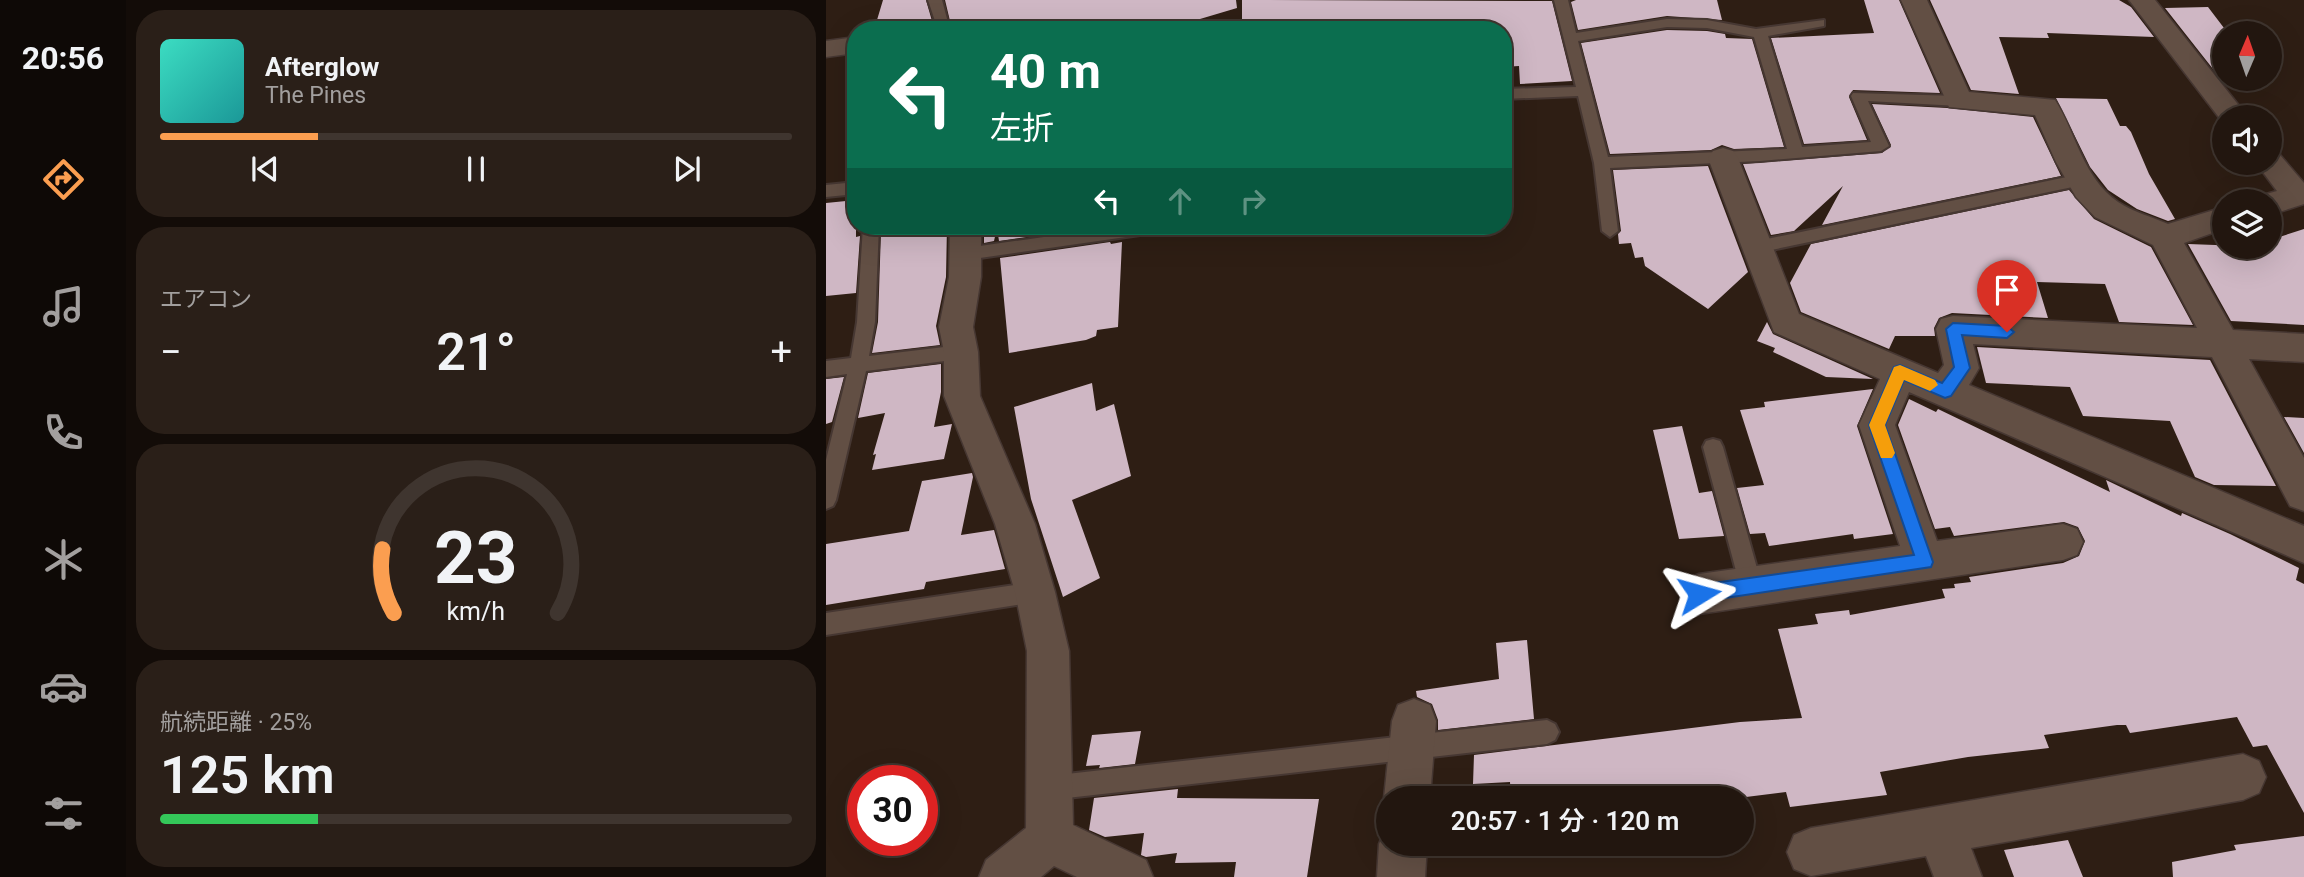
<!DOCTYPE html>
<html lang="ja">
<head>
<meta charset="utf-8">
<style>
	:root { --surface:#22160f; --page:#2a1f18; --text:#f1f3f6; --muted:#a29f9e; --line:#3f352f; --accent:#fb9e50 }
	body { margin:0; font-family:Roboto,"Noto Sans JP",sans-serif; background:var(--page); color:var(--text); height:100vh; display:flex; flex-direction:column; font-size:26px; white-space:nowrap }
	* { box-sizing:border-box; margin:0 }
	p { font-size:23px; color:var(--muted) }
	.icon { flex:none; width:38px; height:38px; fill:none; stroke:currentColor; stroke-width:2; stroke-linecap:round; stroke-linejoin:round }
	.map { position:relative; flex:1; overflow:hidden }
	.drawer { display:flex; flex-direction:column; gap:10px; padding:10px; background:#130c08; width:700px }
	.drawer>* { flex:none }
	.hud { position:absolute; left:21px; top:21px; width:665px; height:214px; border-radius:28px; box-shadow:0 7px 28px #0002,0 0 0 2px var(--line); background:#0b6e4f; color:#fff; overflow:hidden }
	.needle { width:46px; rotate:2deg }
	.tools { position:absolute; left:1386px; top:21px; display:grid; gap:14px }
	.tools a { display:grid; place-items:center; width:70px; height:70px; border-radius:50%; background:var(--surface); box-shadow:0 7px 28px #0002,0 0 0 2px var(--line); font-size:35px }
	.speed { position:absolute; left:21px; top:765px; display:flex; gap:14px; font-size:35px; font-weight:700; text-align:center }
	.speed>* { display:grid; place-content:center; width:91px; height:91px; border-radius:50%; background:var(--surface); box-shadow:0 7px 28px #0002,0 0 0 2px var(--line); line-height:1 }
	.speed .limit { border:10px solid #d22; background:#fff; color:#111 }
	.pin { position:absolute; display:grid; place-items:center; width:60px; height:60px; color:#fff; margin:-72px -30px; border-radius:50% 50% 50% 0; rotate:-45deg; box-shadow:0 0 7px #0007 }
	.pin .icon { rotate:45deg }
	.me { position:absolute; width:77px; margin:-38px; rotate:82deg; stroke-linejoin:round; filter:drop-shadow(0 0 5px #0008) }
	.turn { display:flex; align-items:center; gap:24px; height:147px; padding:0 28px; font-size:32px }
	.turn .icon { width:91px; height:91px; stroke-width:2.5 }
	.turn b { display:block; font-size:49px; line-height:60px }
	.lanes { display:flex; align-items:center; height:66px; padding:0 28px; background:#0003; justify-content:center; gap:35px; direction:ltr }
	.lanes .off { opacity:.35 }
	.big { font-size:52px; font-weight:600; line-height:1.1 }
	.drawer .tile { flex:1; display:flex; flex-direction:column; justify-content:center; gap:10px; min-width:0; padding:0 24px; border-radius:28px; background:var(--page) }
	.drawer .dial { align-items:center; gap:0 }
	.dial svg { height:182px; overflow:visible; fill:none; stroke:var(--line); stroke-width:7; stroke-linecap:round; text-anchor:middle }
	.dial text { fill:var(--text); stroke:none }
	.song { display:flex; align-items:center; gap:21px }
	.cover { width:84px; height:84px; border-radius:10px; background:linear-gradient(135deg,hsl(170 70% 55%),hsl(180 70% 35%)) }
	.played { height:7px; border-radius:4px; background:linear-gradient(90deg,var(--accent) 25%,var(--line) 25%) }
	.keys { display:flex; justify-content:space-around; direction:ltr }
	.heat { display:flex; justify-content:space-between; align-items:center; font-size:38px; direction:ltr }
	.charge { height:10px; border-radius:5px; background:linear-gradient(90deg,#34c759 25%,var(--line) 0) }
	.trip { position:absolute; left:550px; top:786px; width:378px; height:70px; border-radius:35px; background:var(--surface); box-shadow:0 7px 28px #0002,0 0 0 2px var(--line); font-weight:600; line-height:70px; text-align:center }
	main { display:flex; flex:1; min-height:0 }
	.tab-bar { display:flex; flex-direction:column; width:126px; justify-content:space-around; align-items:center; background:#0e0906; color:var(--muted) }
	.tab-bar .icon { width:49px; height:49px }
	.tab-bar .on { color:var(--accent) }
	.tab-bar b { font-size:32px; color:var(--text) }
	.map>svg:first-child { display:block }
</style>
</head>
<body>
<main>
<nav class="tab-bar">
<b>20:56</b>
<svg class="icon on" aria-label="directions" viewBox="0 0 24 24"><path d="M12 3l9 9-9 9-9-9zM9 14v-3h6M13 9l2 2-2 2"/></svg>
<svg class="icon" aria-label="music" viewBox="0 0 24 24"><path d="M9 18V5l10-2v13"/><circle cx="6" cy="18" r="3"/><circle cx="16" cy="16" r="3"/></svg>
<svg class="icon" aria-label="phone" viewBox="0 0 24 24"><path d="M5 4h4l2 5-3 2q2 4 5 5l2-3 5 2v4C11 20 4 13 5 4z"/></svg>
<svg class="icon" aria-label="climate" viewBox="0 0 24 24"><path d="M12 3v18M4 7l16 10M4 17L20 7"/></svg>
<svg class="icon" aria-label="car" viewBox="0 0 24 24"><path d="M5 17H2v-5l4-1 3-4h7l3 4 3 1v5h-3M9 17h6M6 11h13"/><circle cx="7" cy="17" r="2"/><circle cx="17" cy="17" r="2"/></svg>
<svg class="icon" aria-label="filters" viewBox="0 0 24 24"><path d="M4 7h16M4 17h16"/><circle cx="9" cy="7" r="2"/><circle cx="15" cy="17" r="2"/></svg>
</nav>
<section class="drawer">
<div class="tile">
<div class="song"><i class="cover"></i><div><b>Afterglow</b><p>The Pines</p></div></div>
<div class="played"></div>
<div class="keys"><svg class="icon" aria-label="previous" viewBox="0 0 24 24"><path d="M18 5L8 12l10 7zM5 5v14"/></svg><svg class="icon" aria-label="pause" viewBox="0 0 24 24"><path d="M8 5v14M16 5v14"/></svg><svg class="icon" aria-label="next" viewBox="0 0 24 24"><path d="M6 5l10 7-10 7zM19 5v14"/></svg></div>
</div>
<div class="tile"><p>エアコン</p>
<div class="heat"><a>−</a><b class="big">21°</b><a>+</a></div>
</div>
<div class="tile dial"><svg viewBox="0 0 100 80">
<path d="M14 69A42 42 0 1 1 86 69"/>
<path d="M14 69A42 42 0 0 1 9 41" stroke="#fb9e50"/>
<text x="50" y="56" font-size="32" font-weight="700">23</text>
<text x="50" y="72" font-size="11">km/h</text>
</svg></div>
<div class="tile"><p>航続距離 · 25%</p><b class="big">125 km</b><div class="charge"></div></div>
</section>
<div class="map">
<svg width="1478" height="877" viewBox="0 0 1478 877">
	<rect width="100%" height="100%" fill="#2e1e14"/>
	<path fill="#cfb7c4" d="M 57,0 L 100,0 L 106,21 L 98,30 L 48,30 Z
		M 119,0 L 410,0 L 411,8 L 337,30 L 133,30 L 129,23 L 124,21 Z
		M 416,0 L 726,1 L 746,81 L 694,84 L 693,66 L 677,67 L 677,30 L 416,30 Z
		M 750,0 L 891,0 L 896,20 L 841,16 L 752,30 L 745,2 Z
		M 1038,0 L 1073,0 L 1114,93 L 1027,90 L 1023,97 L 1041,140 L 978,144 L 945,38 L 1048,33 Z
		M 1104,0 L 1293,0 L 1305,7 L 1328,37 L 1221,33 L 1223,38 L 1173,37 L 1193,94 L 1145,90 Z
		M 1382,7 L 1398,28 L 1398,83 L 1339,8 Z
		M 841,30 L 881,31 L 899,34 L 900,38 L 926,39 L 958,147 L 908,149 L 896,145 L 885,150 L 784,154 L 755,43 Z
		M 1230,98 L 1281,99 L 1294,126 L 1300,126 L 1305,132 L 1323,174 L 1349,219 L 1342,221 L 1311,209 L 1282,190 L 1264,167 Z
		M 1046,104 L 1121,108 L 1207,117 L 1235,176 L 996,225 L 1017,186 L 968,231 L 945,235 L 917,164 L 1056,153 L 1065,145 Z
		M 882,166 L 922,272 L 882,309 L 819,266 L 817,257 L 809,258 L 805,243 L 793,244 L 792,234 L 795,231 L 787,170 Z
		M 1243,190 L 1268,219 L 1325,247 L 1367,325 L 1293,322 L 1279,284 L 1211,282 L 1222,318 L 1126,313 L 1113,318 L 1108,328 L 1109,336 L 1069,336 L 1063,349 L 975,312 L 964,283 L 985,244 Z
		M 30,200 L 30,237 L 34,236 L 30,293 L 0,296 L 0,203 Z
		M 78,226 L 121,226 L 120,277 L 110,326 L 114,345 L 46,353 L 52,322 L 55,231 Z
		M 158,226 L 278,226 L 173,241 L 171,228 L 168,241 L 158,243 Z
		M 1478,229 L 1478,325 L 1405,321 L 1362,244 L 1444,247 L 1444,240 Z
		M 284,242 L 285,244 L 296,242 L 292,327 L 271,330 L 270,336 L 260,340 L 183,353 L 174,258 Z
		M 941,322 L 947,334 L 1047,379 L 1000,377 L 947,352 L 949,348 L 931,341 Z
		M 1151,347 L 1384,360 L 1450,486 L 1388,485 L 1369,477 L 1344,421 L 1257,416 L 1244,387 L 1160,383 Z
		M 115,364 L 115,392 L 108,427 L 126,424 L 118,459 L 46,470 L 50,454 L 47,455 L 59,413 L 32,418 L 42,373 Z
		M 18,377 L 6,422 L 0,424 L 0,379 Z
		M 266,383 L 270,411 L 288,404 L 305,476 L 246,500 L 274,578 L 237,597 L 205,499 L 188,407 Z
		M 1047,389 L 1031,426 L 1067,534 L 1028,539 L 1027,534 L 943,546 L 939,533 L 924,534 L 911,488 L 938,485 L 914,410 L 939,407 L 938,402 Z
		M 1083,399 L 1110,412 L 1112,409 L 1284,492 L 1280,480 L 1355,516 L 1356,513 L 1404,534 L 1473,568 L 1470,580 L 1478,584 L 1478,813 L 1441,745 L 1427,747 L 1411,717 L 1304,733 L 1300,725 L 1291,725 L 1218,735 L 1223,748 L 1142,757 L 1054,772 L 1061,795 L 964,807 L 960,792 L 912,798 L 685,798 L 684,782 L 647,784 L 648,755 L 914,722 L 976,718 L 952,629 L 992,624 L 989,614 L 1023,610 L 1024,615 L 1119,598 L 1116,589 L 1129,588 L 1128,584 L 1145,582 L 1143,577 L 1237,563 L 1253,556 L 1259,541 L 1252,527 L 1238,522 L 1128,536 L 1124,527 L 1109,529 L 1072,425 Z
		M 1458,417 L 1478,418 L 1478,453 Z
		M 856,426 L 873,493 L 886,491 L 898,536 L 853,539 L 827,430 Z
		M 146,473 L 147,477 L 135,535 L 168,530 L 179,569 L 100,582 L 98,589 L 0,605 L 0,544 L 83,531 L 96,481 Z
		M 701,640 L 708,719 L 612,730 L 612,720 L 606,704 L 591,697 L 590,691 L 673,679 L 670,643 Z
		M 315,731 L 309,764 L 273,768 L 274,765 L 260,766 L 266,735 Z
		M 352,789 L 351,798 L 493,799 L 481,877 L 408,877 L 410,862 L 349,863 L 351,853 L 320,857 L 315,855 L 318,833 L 279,837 L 263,830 L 268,798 Z
		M 1478,836 L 1478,877 L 1347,877 L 1346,862 L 1410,850 L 1408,845 Z
		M 1242,840 L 1257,877 L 1188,877 L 1178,850 Z"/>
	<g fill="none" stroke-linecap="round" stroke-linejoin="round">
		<defs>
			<path id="service" d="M 102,0 L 116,0 L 124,30 L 112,30 Z
				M 728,0 L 742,0 L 750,33 L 841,19 L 881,20 L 930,29 L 998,20 L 998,26 L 942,36 L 976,147 L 1045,142 L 1025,96 L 1027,93 L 1133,96 L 1140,101 L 1133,106 L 1042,101 L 1063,146 L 1055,151 L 934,161 L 784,168 L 792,231 L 784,237 L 776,231 L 768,163 L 752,96 L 677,99 L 677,89 L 750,87 ZM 841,27 L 881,28 L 928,37 L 961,149 L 782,157 L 752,41 Z
				M 1255,174 L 1263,180 L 1261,184 L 931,253 L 923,247 L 931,241 Z
				M 30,182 L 30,194 L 0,197 L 0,185 Z
				M 37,226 L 53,226 L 49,322 L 43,356 L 135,345 L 141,347 L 144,352 L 141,357 L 135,359 L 40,371 L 10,500 L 7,506 L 0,509 L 0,460 L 21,374 L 0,377 L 0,361 L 25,358 L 31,322 Z
				M 295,226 L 328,226 L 329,228 L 321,234 L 140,260 L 132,254 L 140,248 Z
				M 887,439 L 894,441 L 897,447 L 936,586 L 933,593 L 925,596 L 917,593 L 914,586 L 877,447 L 880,441 Z
				M 209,582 L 217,585 L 220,592 L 217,599 L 209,602 L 0,635 L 0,613 Z
				M 721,720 L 729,724 L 733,732 L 729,740 L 721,744 L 223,800 L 214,797 L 211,788 L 214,779 L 223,776 Z"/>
			<path id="minor" d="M 1075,0 L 1101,0 L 1143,92 L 1229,100 C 1250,133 1257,178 1292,202 C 1307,212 1326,217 1342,224 L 1398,207 L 1398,229 L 1358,243 L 1407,330 L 1478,334 L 1478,362 L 1423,359 L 1478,458 L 1478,511 L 1464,506 L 1386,357 L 1147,344 L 1153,368 L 1143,385 L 1478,526 L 1478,563 L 1083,392 L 1069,425 L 1111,541 L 1237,524 L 1251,529 L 1257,542 L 1251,555 L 1237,560 L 873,614 L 859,608 L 853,594 L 859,580 L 873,574 L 1074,546 L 1033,425 L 1054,379 L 948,332 L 882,158 L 887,151 L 897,148 L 907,151 L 912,158 L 973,314 L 1112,373 L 1118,365 L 1110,329 L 1115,319 L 1127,316 L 1371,328 L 1327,245 L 1269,217 L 1250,197 L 1230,162 L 1209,115 L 1123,107 Z
				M 1303,0 L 1329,0 L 1422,117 L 1398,117 L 1398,124 Z
				M 113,22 L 127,24 L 131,30 L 100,30 L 104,24 Z
				M 30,37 L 30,53 L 0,57 L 0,41 Z
				M 1444,152 L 1454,155 L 1478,183 L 1478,204 L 1444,215 L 1444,201 L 1430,201 L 1433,196 L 1451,191 L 1430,163 L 1444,163 Z
				M 124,226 L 155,226 L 155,277 L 147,327 L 152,352 L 154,396 L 209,524 L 229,592 L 243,651 L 247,825 L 320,860 L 327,877 L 251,877 L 228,866 L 215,877 L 153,877 L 160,860 L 200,828 L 201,651 L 189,592 L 169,524 L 118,396 L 118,352 L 113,327 L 123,277 Z
				M 588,699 L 604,705 L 610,721 L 604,798 L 562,798 L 562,807 L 558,798 L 566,721 L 572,705 Z
				M 1417,754 L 1433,761 L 1440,777 L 1433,793 L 1417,800 L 1145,848 L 1156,877 L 1108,877 L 1100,856 L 985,876 L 968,869 L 961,852 L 968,835 L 985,828 Z
				M 560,827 L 562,844 L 601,844 L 599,877 L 551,877 L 553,844 Z"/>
		</defs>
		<use href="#service" stroke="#463732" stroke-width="4"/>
		<use href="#minor" stroke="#463732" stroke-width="3"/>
		<use href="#service" fill="#624f44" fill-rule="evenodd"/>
		<use href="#minor" fill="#624f44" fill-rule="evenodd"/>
	</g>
	<path fill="#1a73e8" stroke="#114b97" stroke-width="2" d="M 1127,323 L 1181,326 L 1188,332 L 1181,338 L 1136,335 L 1144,368 L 1125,396 L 1119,398 L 1078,380 L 1059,425 L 1107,562 L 1105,567 L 873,602 L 867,600 L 864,594 L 867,588 L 873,585 L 1088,555 L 1043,425 L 1068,367 L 1074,365 L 1116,383 L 1128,367 L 1120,329 Z"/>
	<path fill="#f59e0b" d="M 1074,365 L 1109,380 L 1112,385 L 1104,391 L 1078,380 L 1059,425 L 1069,453 L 1066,458 L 1055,458 L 1043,425 L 1068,367 Z"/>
</svg>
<div class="tools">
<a><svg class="needle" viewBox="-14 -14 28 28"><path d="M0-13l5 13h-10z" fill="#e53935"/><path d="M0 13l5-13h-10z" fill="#a29f9e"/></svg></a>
<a><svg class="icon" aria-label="sound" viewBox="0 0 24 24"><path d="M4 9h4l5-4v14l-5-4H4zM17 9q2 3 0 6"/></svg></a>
<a><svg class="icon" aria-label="layers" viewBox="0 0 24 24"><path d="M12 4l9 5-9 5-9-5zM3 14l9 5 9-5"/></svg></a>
</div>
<div class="speed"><div class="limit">30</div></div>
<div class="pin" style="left:1181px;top:332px;background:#d93025"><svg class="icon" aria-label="arrive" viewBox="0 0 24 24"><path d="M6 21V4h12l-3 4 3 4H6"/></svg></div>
<svg class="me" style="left:873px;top:594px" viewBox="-20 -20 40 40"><path d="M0-17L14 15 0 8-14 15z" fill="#1a73e8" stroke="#fff" stroke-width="4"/></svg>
<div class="trip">20:57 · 1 分 · 120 m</div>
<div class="hud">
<div class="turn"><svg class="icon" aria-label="left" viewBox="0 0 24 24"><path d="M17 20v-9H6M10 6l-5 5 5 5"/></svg><div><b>40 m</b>左折</div></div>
<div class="lanes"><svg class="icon" aria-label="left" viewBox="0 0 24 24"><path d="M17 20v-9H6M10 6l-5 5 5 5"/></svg><svg class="icon off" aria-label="ahead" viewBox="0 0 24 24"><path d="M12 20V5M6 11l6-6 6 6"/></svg><svg class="icon off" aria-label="right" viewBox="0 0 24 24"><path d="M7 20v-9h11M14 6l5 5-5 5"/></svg></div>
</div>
</div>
</main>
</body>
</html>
